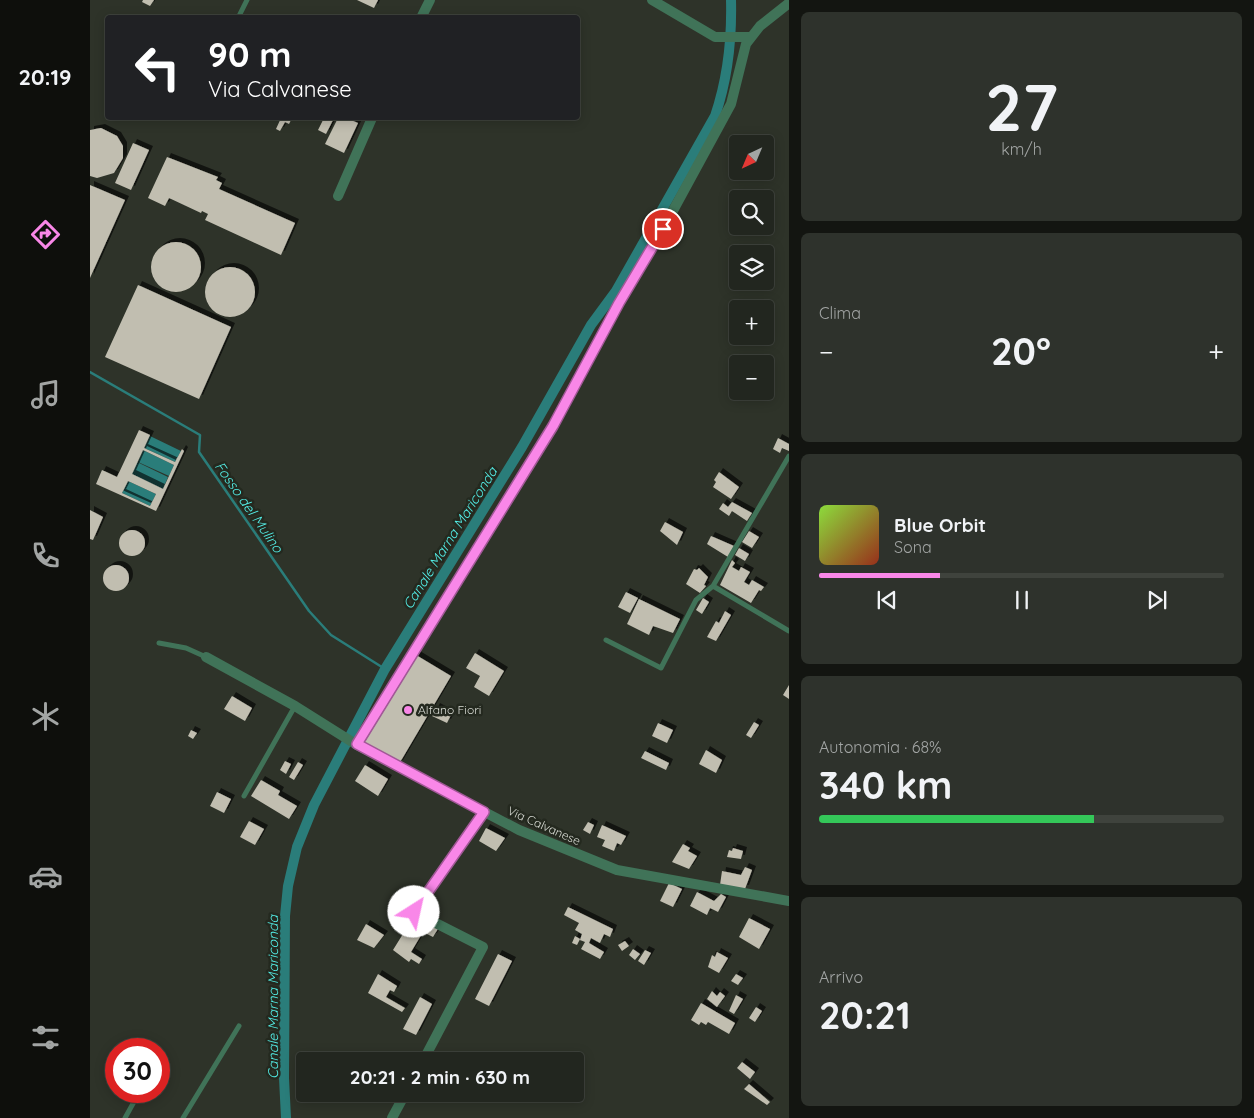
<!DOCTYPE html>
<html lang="it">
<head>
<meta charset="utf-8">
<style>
	:root { --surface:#22261f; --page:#2e322c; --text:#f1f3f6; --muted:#a2a5a4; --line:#3f433d; --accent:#f987e8 }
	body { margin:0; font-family:Quicksand,sans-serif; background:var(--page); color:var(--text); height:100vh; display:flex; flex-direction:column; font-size:19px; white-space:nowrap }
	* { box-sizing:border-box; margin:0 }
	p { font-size:16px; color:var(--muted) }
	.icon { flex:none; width:28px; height:28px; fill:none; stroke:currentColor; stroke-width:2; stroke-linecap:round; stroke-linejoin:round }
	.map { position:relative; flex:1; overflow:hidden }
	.details { display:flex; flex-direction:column; gap:12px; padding:12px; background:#131511; width:465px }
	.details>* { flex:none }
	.hud { position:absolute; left:15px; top:15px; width:475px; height:105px; border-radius:5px; box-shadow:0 2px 12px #0003,0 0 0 1px var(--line); background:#202124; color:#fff; overflow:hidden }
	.needle { width:32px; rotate:224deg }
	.buttons { position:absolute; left:639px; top:135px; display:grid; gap:10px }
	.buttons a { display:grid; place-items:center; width:45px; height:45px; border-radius:5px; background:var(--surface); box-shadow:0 2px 12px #0003,0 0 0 1px var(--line); font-size:25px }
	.speed { position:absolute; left:15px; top:1038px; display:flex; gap:10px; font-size:25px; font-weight:700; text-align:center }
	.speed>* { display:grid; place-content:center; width:65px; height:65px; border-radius:50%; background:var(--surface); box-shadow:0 2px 12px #0003,0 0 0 1px var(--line); line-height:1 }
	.speed .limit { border:8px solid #d22; background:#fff; color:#111 }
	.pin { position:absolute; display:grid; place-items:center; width:42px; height:42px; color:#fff; margin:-21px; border:2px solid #fff; border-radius:50%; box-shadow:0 1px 5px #0007 }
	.me { position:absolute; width:55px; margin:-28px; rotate:35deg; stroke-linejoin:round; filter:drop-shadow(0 0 4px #0008) }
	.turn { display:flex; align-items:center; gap:18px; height:105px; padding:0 20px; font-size:22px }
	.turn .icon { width:65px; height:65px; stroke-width:2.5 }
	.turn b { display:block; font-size:35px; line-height:42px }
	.big { font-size:38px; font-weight:800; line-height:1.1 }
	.details .widget { flex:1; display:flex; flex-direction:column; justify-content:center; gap:8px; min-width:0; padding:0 18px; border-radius:8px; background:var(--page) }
	.details .dial { align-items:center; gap:0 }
	.dial b { font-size:65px; line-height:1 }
	.song { display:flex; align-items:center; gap:15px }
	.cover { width:60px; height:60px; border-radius:8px; background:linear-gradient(135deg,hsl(90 70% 55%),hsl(10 70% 35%)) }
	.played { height:5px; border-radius:2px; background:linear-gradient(90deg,var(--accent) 30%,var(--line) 30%) }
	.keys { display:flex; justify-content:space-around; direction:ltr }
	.heat { display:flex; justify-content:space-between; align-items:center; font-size:28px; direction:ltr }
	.charge { height:8px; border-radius:4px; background:linear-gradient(90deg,#34c759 68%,var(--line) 0) }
	.trip { position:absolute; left:206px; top:1052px; width:288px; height:50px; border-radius:5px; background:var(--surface); box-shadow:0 2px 12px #0003,0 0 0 1px var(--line); font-weight:800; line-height:50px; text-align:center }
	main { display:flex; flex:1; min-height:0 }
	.menu { display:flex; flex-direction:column; width:90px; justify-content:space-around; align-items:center; background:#0e0f0c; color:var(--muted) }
	.menu .icon { width:35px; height:35px }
	.menu .on { color:var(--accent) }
	.menu b { font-size:22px; color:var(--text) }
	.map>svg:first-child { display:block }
</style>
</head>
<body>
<main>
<nav class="menu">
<b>20:19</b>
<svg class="icon on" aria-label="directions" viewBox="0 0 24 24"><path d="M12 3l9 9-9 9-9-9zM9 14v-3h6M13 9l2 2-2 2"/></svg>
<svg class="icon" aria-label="music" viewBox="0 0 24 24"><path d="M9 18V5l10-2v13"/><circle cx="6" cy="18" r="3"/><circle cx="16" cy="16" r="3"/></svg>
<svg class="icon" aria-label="phone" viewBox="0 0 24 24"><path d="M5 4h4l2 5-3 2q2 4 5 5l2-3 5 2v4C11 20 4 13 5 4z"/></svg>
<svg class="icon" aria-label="climate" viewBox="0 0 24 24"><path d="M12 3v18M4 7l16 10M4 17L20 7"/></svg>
<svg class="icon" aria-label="car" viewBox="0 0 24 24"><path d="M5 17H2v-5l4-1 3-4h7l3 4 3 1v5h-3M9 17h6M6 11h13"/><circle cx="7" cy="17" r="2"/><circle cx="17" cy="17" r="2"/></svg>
<svg class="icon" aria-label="filters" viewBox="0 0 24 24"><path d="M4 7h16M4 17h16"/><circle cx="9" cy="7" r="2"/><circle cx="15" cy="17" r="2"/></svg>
</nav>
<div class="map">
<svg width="699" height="1118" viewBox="0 0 699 1118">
	<defs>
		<filter id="shadow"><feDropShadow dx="4" dy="-4" stdDeviation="0" flood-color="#0009"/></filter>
	</defs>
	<rect width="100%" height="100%" fill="#2e3329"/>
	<path fill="#2a7d7a" d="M 60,436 L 91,451 L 85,462 L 54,448 Z
		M 53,450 L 84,465 L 79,476 L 48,462 Z
		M 47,462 L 78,477 L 73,489 L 42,474 Z
		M 38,481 L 66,494 L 60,506 L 32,493 Z"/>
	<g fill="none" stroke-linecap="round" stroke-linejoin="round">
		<path stroke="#2a7d7a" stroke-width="2.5" d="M 0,372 L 110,435 L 109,452 L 219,611 L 241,635 L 295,669"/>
		<path stroke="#2a7d7a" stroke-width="10" d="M 196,1118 L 194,1078 L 195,916 L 198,886 L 207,847 L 224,805 L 295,669 L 432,447 L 501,325 L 526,291 L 625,116 C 638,78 642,41 641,0"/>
	</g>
	<path fill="#c1beb0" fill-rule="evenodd" filter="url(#shadow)" d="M 53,0 L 64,0 L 60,6 L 52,2 Z
		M 267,0 L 288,0 L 284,8 Z
		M 191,118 L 202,118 L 199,124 L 195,122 L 190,131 L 186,129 Z
		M 234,118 L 244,118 L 236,134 L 228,130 Z
		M 248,118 L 256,118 L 268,123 L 254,153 L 235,144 Z
		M 11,128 L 27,136 L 33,146 L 33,158 L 24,173 L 7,178 L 0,176 L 0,130 Z
		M 43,143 L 59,150 L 41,190 L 25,183 Z
		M 77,157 L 128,177 L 126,180 L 132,183 L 129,189 L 205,223 L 191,255 L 115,220 L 118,214 L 112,211 L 111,213 L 79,198 L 75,206 L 58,198 Z
		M 0,185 L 35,200 L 0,278 Z
		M61 267a25 25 0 1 1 50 0a25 25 0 1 1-50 0Z
		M115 292a25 25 0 1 1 50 0a25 25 0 1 1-50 0Z
		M 48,285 L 141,327 L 109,399 L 15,357 Z
		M 49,430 L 60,435 L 54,448 L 85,462 L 92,449 L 94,451 L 66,511 L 6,484 L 12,470 L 27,477 ZM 53,450 L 84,465 L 73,489 L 42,474 ZM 38,481 L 66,494 L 60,506 L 32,493 Z
		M 688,438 L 699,444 L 699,451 L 692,448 L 690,453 L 683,449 Z
		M 629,472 L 649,487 L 641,499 L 623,487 L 626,482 L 624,480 Z
		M 642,502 L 662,513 L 657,521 L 642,511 L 639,516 L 629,509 L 633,503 L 638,507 Z
		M 0,510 L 13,517 L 3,540 L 0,539 Z
		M 575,522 L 593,532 L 587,545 L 570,531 Z
		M29 543a13 13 0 1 1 26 0a13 13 0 1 1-26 0Z
		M 659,531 L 669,537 L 662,548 L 652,542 Z
		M 621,536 L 644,546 L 638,557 L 617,544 Z
		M 649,548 L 659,554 L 655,561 L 645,555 Z
		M 642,560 L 645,563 L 642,567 L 649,571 L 651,567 L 660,572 L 654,582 L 659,585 L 662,580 L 674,587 L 671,591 L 669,590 L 661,603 L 630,585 Z
		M13 578a13 13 0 1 1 26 0a13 13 0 1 1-26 0Z
		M 609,568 L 618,577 L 614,585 L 616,586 L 610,593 L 596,584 L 604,569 L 607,570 Z
		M 536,592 L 548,598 L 540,613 L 528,607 Z
		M 613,598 L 619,602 L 612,614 L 606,610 Z
		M 549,599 L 590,619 L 583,633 L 563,626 L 559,635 L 537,624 Z
		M 635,611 L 641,615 L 626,641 L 617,637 L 626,621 L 629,623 Z
		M 385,653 L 414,671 L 399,696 L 384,687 L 390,676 L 376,668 Z
		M 326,655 L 361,676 L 309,764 L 274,743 Z
		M 699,685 L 699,699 L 693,695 Z
		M 142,696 L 162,708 L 155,721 L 134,709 Z
		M 346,707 L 361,715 L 357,723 L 342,716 Z
		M 664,722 L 669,725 L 661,738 L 656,735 Z
		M 568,723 L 583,730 L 577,743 L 562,736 Z
		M 101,730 L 107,733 L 103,739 L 98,736 Z
		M 616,750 L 632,760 L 626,773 L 609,764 Z
		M 555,751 L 579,763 L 576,770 L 551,758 Z
		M 195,761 L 201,764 L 196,774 L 190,770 Z
		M 208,762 L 213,765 L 204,780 L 199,777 Z
		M 275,765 L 298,779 L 288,796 L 265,781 Z
		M 171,780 L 190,791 L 188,795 L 207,806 L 199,819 L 161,796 Z
		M 127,792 L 141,799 L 134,813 L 120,806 Z
		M 159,821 L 174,829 L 165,845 L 150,837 Z
		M 498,822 L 504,825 L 500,834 L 493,830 Z
		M 512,825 L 536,836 L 531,845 L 527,843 L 524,851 L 512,846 L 515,840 L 507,837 Z
		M 396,828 L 415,838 L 406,851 L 389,841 Z
		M 593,844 L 600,848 L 598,851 L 607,856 L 599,869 L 582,862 Z
		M 643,848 L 653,851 L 651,859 L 637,857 L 639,850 L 642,851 Z
		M 655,867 L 662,870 L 655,889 L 630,885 L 632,871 L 651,875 Z
		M 579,883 L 592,889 L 583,907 L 570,901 Z
		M 607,892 L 624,901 L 631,894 L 636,897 L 628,912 L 620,908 L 617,915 L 600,906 Z
		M 478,907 L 523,929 L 520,937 L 514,934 L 510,943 L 501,938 L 499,943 L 514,952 L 510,959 L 491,949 L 495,942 L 490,940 L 492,934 L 485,930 L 489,923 L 474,915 Z
		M 659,918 L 680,929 L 669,949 L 649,937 Z
		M 341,923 L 349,927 L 343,937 L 335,933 Z
		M 276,924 L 294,935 L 284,948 L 267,940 Z
		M 316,929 L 330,937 L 321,952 L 332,959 L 329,964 L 321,959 L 319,962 L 303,950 Z
		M 485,936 L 490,939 L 487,945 L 482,943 Z
		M 535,941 L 539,946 L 532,951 L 528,945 Z
		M 543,949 L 550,954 L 545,960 L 539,955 Z
		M 555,950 L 561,953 L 554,965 L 548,961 Z
		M 627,952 L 638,958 L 629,973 L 618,967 L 622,955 L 625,957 Z
		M 408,954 L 422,961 L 399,1006 L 385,999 Z
		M 288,974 L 307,986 L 304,992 L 300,990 L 296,997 L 315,1008 L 312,1012 L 278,993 Z
		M 646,974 L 653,978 L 648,985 L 641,981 Z
		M 622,991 L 627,996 L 630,992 L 635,996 L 627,1007 L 617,999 Z
		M 646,995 L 653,999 L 644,1014 L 639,1011 Z
		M 330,997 L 342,1004 L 326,1035 L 313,1029 Z
		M 611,1003 L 645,1023 L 639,1034 L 618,1022 L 616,1025 L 611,1022 L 609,1025 L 601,1020 Z
		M 666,1007 L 672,1011 L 665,1022 L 659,1018 Z
		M 652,1062 L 665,1072 L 660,1079 L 647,1068 Z
		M 659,1084 L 680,1102 L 677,1105 L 654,1089 Z"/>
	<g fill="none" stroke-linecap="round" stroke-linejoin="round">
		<path stroke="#407358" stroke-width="5" d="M 148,18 L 157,0
			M 623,586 L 699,456
			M 516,640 L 571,668 L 606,600 L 623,586 L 699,631
			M 69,643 L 96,648 L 116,657
			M 154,796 L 205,706
			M 35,1118 L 50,1091
			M 93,1118 L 149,1026"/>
		<path stroke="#407358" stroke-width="10" d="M 562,0 L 625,37 L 660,37
			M 331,18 L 340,0
			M 248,196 L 282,118
			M 116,657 L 205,706 L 267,745 L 429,830 L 527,870 L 699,901
			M 267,745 L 463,426 L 529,303 L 573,229 L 641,104 L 656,44 L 670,26 L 699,3
			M 333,1061 L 393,947 L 324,912 L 394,812
			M 302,1118 L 315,1094"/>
	</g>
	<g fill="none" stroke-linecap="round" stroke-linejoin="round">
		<defs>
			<path id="route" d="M 324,912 L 394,812 L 267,744 L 463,426 L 529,303 L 573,229"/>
		</defs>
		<use href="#route" stroke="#a25897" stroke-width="12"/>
		<use href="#route" stroke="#f987e8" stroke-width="9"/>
	</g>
	<circle fill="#f987e8" stroke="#24291f" stroke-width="2" cx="318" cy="710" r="5"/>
	<g text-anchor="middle" stroke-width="5" stroke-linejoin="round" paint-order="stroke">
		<g font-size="12" fill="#d8dbd4" stroke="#24291f" text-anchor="start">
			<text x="328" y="714">Alfano Fiori</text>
		</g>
		<g font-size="12" fill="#d8dbd4" stroke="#24291f">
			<text transform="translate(454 826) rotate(24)" y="4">Via Calvanese</text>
		</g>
		<g font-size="14" font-style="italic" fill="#54efe8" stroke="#24291f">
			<text transform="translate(159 507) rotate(55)" y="5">Fosso del Mulino</text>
			<text transform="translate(360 538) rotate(-58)" y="5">Canale Marna Mariconda</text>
			<text transform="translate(183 997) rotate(-90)" y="5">Canale Marna Mariconda</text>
		</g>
	</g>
</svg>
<div class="buttons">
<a><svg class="needle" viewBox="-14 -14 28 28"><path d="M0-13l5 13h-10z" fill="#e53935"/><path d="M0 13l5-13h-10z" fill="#a2a5a4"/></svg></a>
<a><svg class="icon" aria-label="search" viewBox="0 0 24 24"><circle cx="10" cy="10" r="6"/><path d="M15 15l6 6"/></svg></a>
<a><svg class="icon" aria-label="layers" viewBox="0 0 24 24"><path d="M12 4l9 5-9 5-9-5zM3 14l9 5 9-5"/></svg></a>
<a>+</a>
<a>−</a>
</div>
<div class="speed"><div class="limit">30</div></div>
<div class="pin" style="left:573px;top:229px;background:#d93025"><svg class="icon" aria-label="arrive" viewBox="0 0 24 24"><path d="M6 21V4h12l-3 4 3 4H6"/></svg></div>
<svg class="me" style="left:324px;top:912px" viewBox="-20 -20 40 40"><circle r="19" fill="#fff"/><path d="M0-13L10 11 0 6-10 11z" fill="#f987e8"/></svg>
<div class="trip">20:21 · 2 min · 630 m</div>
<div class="hud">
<div class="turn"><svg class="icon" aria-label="left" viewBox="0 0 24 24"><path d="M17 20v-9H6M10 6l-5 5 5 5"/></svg><div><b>90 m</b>Via Calvanese</div></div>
</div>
</div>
<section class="details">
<div class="widget dial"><b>27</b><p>km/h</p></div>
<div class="widget"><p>Clima</p>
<div class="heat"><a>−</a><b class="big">20°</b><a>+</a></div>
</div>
<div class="widget">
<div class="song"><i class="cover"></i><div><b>Blue Orbit</b><p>Sona</p></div></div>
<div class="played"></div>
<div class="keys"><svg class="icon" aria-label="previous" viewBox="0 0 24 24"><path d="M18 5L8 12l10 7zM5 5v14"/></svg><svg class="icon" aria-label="pause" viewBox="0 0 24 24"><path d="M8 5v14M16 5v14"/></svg><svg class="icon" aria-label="next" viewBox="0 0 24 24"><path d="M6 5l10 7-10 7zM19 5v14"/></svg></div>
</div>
<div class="widget"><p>Autonomia · 68%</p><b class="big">340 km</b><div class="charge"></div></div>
<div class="widget"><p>Arrivo</p><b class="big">20:21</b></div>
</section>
</main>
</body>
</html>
